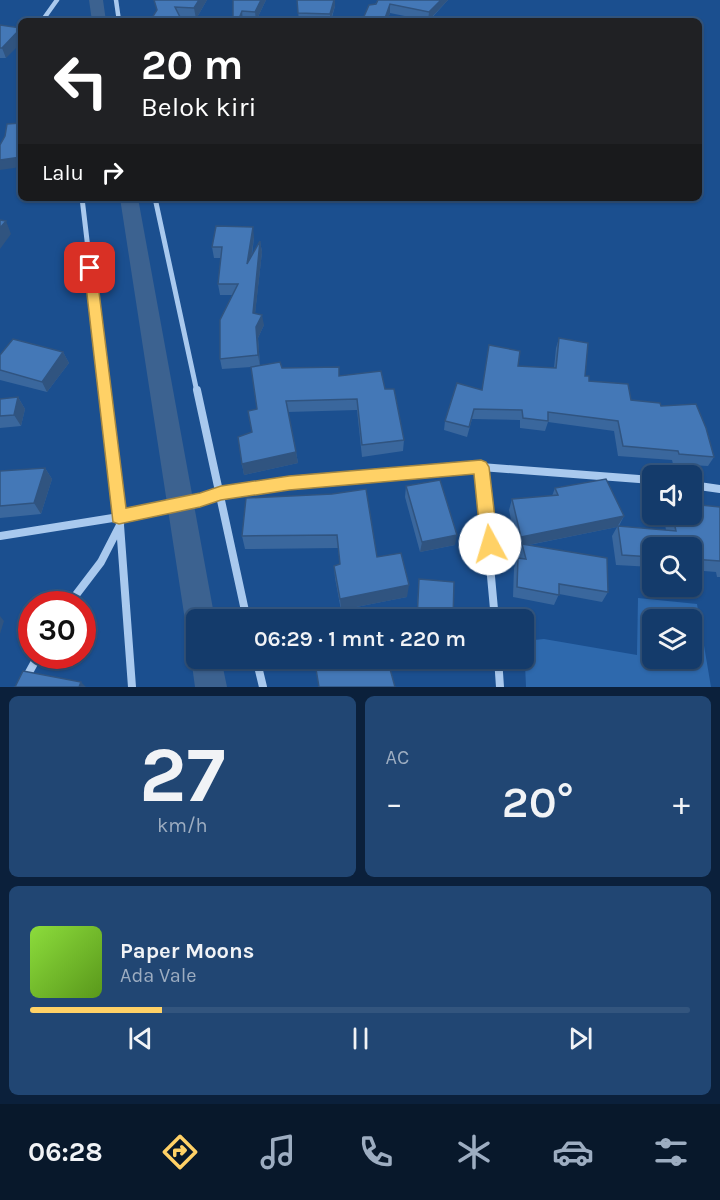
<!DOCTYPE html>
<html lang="id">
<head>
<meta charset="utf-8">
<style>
	:root { --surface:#143b6b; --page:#214673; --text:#f1f3f6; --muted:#9dadc1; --line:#33557e; --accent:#ffd166 }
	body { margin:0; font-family:Karla,sans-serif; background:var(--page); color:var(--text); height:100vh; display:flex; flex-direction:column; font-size:22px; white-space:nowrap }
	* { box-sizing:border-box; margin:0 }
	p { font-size:20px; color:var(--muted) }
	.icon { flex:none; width:33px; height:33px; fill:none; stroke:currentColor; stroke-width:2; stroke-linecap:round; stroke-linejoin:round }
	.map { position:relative; height:687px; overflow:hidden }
	.side { display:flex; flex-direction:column; gap:9px; padding:9px; background:#0b203b; flex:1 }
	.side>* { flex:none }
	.hud { position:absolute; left:18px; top:18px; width:684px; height:183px; border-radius:9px; box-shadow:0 2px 4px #0004,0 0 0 2px var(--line); background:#202124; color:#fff; overflow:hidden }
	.buttons { position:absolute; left:642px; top:465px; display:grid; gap:12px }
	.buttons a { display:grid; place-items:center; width:60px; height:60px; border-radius:9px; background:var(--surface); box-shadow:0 2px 4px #0004,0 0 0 2px var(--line); font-size:30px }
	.speed { position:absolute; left:18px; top:591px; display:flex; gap:12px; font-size:30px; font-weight:700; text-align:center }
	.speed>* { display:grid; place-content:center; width:78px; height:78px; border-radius:50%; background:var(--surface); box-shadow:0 2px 4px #0004,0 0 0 2px var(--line); line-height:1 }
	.speed .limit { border:9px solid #d22; background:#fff; color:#111 }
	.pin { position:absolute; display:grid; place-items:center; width:51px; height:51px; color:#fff; margin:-26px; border-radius:12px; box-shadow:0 3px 9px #0006 }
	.me { position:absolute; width:66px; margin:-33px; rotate:354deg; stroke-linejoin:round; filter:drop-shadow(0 0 4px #0008) }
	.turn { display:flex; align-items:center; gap:21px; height:126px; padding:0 24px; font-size:27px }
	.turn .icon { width:78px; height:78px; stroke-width:2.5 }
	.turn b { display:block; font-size:42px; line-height:51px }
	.then { display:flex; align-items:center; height:57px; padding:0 24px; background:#0003; gap:12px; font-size:22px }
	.big { font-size:45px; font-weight:600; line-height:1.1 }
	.side .card { flex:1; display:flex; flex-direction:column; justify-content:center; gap:9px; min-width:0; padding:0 21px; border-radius:9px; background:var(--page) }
	.side .dial { align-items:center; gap:0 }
	.dial b { font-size:78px; line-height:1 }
	.song { display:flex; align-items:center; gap:18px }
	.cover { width:72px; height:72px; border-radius:9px; background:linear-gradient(135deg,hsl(90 70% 55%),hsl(90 70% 35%)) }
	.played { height:6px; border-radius:3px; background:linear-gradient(90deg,var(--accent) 20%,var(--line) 20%) }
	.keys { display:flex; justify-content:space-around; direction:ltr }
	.heat { display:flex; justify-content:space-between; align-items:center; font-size:33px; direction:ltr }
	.side .tiles { flex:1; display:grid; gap:9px; grid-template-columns:1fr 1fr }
	.card:last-child { grid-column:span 2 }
	.trip { position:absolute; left:186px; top:609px; width:348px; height:60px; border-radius:9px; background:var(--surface); box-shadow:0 2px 4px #0004,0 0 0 2px var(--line); font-weight:600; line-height:60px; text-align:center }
	.menu { display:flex; height:96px; justify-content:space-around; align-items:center; background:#08182b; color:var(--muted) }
	.menu .icon { width:42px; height:42px }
	.menu .selected { color:var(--accent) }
	.menu b { font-size:27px; color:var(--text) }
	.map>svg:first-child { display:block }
</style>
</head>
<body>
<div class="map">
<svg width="720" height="687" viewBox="0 0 720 687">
	<rect width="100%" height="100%" fill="#1b4f8f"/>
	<path fill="#2e69ad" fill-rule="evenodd" d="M 638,598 L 697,604 L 711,687 L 526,687 L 524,641 L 544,639 L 637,655 ZM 652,620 L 692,620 L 692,658 L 652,658 Z"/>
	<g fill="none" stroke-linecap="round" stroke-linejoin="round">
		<path fill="#3c6290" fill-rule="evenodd" d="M 89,0 L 103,0 L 106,21 L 92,21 Z
			M 120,198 L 138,198 L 215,620 L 196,620 L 196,633 L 189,630 L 185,620 Z
			M 195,647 L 196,658 L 221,658 L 227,687 L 195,687 L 191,658 Z"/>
		<path stroke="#a9c9ee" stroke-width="4.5" d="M 116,0 L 119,21
			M 42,21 L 57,0"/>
		<path stroke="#a9c9ee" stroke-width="5" d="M 82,198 L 105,392
			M 155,198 L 197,392"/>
		<path stroke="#a9c9ee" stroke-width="8" d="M 104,390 L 120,525 L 132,687
			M 197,390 L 247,620
			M 481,467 L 495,620
			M 692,485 L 720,489
			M 0,536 L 119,517 L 200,500 L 221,493 L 289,483 L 481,467 L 652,480
			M 69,604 L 101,562 L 120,525
			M 256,658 L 263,687
			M 498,658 L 500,687
			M 21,687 L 38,656"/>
	</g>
	<path fill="#3a679d" d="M 207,0 L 196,19 L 180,18 L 157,11 Z
		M 233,0 L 266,0 L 256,21 L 233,21 Z
		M 297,0 L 335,0 L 335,6 L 331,21 L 299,21 Z
		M 378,0 L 448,0 L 429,21 L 390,13 L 387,21 L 362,21 Z
		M 0,25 L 6,58 L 0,58 Z
		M 254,237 L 252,256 L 260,241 L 262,252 L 255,313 L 264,325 L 258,338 L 260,365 L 339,376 L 385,389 L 404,440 L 403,451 L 362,457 L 357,410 L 288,412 L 296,452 L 298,463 L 244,475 L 242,464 L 252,432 L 257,409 L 251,367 L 222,369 L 220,359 L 233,295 L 220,295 L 218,284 L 221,258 L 214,258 L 212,247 Z
		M 559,338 L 589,381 L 631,400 L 661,406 L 714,457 L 708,466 L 673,464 L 672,460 L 618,456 L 614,431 L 548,422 L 545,431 L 520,428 L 520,420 L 472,419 L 467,437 L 444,430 L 445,421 L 518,366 L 554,368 L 556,348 Z
		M 63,352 L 69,363 L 47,392 L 0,380 L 0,355 Z
		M 18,397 L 25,409 L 21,426 L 0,428 L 0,399 Z
		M 45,468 L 52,479 L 41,514 L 0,518 L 0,471 Z
		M 406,486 L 455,545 L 420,552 L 405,497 Z
		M 555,488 L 624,516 L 619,526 L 666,530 L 663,514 L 692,514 L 701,505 L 720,507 L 720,577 L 717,577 L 716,572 L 692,570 L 692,548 L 652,548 L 652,567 L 616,565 L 612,536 L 617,527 L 529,545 L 608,592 L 602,602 L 559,594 L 554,605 L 513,597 L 514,568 L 518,558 L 519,558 L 518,555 L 521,547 L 517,548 L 509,510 L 512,499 L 552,496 Z
		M 332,494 L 377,557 L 407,597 L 341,610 L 335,578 L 334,566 L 340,565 L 338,548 L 245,549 L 242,536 Z
		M 419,579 L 453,620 L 416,620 Z"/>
	<path fill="#305480" d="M 199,0 L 207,0 L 196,19 L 194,8 Z
		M 261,0 L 266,0 L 256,21 L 255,12 Z
		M 334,0 L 335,0 L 335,6 L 330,21 L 330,14 Z
		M 441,0 L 448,0 L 428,21 L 429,12 Z
		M 390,4 L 390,13 L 387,21 L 384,21 Z
		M 242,11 L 243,21 L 238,21 Z
		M 21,29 L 21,43 L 6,58 L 2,48 Z
		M 21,157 L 21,167 L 0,170 L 0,160 Z
		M 6,221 L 11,234 L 0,249 L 0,228 Z
		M 253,227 L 254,237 L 249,274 L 247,264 Z
		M 260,241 L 262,252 L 254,324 L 253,313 Z
		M 262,315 L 264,325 L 258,338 L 260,366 L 258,355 L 256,327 Z
		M 63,352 L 69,363 L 47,392 L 42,382 Z
		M 18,397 L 25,409 L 21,426 L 14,415 Z
		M 296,452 L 298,463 L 244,475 L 242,464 Z
		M 45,468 L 52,479 L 41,514 L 34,503 Z
		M 624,516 L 617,527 L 523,546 L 522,544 L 521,547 L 517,548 L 521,537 Z
		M 457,535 L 455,545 L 420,552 L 422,542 Z
		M 409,585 L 407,597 L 341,610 L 340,599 Z
		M 0,616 L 4,621 L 0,634 Z
		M 81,682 L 86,687 L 79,687 Z"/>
	<path fill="#4478b7" stroke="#305480" stroke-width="1.5" d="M 154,0 L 199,0 L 194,8 L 175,7 L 182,21 L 150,21 L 157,10 Z
		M 233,0 L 261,0 L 255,12 L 242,11 L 238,21 L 233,21 Z
		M 297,0 L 334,0 L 330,14 L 298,13 Z
		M 378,0 L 441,0 L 429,12 L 390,4 L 384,21 L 362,21 L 369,5 L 376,4 Z
		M 0,25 L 21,28 L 2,48 L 0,48 Z
		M 21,123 L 21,157 L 0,160 L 0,145 L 5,136 L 7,124 Z
		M 0,220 L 6,221 L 0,228 Z
		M 216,226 L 253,227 L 247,264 L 260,241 L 253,313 L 262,315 L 256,327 L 258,355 L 220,359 L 220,320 L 238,284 L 218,284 L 222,247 L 212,247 Z
		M 559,338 L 588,343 L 585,376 L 589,376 L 589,381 L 628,384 L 631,400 L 660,403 L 661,406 L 696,404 L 706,428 L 714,457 L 679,454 L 678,451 L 623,446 L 618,421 L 548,412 L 548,421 L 523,418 L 522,410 L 474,409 L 469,427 L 445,421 L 457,383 L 482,390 L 489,345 L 520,351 L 518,366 L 556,368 Z
		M 13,339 L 63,352 L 42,382 L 0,370 L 0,355 Z
		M 280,362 L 282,368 L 339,367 L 339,376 L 381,371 L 385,389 L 394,389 L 404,440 L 362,445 L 357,399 L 286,401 L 296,452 L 242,464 L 238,437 L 252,432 L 248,411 L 257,409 L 251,367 Z
		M 18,397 L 14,415 L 0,416 L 0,399 Z
		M 45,468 L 34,503 L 0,506 L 0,471 Z
		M 606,479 L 624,516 L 521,537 L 512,499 L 558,495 L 555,488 Z
		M 440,480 L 457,535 L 422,542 L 406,486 Z
		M 366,489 L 377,557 L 401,553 L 409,585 L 340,599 L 334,566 L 340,564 L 337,535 L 242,536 L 246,498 L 332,494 Z
		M 692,501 L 700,502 L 701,505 L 720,507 L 720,561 L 692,559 L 692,548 L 652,548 L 652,557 L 622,555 L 618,526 L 676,531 L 672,514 L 692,514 Z
		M 522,544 L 607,558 L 608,592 L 559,584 L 559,595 L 517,587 L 518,558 L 526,559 Z
		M 419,579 L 454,582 L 453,620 L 417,620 Z
		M 336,658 L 387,658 L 395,687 L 319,687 L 315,663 Z
		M 23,671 L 81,682 L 79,687 L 15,687 Z"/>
	<path fill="#ffd166" stroke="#a68842" stroke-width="1.5" d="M 90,263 L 96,268 L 126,508 L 200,493 L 221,486 L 289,476 L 481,460 L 486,462 L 489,467 L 498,544 L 496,549 L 490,551 L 484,549 L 481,544 L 474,474 L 289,490 L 221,500 L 200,507 L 119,524 L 113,522 L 84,268 Z"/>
</svg>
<div class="buttons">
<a><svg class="icon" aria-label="sound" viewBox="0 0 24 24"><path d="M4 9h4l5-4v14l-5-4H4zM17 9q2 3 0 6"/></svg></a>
<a><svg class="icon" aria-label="search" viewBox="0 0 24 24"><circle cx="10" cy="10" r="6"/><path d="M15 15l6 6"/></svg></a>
<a><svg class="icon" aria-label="layers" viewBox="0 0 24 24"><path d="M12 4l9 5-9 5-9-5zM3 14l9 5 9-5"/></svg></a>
</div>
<div class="speed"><div class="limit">30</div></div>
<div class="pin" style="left:90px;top:268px;background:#d93025"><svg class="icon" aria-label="arrive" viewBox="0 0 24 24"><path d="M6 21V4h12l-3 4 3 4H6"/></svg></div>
<svg class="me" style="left:490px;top:544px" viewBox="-20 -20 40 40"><circle r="19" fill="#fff"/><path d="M0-13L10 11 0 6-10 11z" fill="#ffd166"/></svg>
<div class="trip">06:29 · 1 mnt · 220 m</div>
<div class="hud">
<div class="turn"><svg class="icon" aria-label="left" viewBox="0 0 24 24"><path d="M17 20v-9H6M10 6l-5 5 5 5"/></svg><div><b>20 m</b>Belok kiri</div></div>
<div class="then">Lalu<svg class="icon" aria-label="right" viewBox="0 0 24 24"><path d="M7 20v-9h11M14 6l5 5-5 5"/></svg></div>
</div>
</div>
<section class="side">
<div class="tiles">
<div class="card dial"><b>27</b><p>km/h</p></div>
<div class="card"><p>AC</p>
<div class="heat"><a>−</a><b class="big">20°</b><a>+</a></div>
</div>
<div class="card">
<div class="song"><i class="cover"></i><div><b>Paper Moons</b><p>Ada Vale</p></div></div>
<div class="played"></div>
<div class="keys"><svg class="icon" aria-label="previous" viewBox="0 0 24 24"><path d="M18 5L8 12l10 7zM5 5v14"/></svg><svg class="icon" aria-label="pause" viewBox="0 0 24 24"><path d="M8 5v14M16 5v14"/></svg><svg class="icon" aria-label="next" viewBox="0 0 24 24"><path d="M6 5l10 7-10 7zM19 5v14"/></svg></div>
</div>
</div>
</section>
<nav class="menu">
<b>06:28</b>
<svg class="icon selected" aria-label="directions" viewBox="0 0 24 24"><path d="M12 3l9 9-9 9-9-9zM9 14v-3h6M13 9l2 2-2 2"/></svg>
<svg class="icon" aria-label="music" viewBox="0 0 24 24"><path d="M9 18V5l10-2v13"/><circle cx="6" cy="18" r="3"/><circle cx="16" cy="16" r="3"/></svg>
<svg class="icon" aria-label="phone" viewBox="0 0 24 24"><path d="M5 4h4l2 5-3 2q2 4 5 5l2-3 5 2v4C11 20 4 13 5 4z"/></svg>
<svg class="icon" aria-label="climate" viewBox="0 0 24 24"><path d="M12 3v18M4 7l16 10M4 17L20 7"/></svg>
<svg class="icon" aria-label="car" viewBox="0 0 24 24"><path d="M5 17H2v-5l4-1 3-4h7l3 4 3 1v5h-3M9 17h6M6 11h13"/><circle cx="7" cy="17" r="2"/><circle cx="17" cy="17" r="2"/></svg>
<svg class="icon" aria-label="filters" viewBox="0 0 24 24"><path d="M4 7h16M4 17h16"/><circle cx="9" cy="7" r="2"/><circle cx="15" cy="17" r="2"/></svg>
</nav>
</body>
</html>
